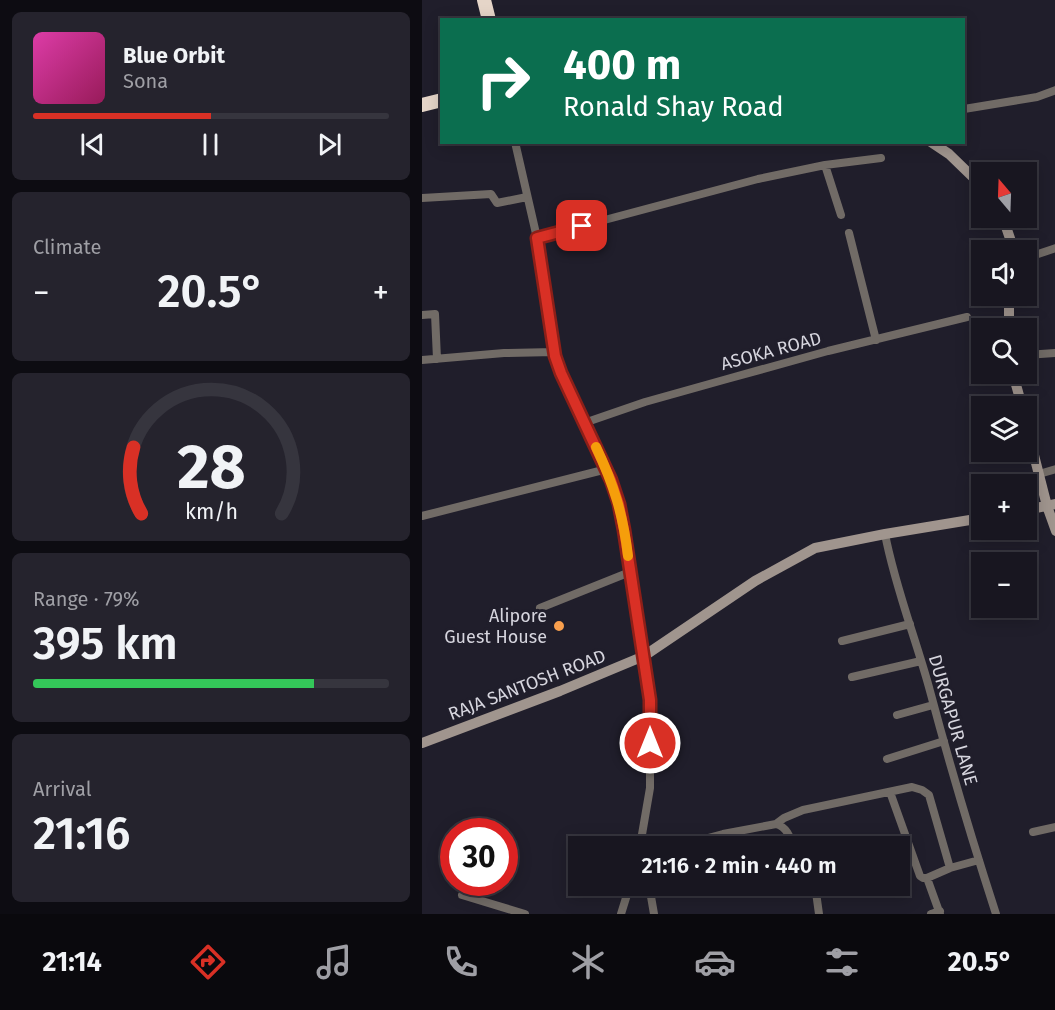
<!DOCTYPE html>
<html lang="en">
<head>
<meta charset="utf-8">
<style>
	:root { --surface:#181620; --page:#25232d; --text:#f1f3f6; --muted:#9f9fa5; --line:#36353e; --accent:#d93025 }
	body { margin:0; font-family:"Fira Sans",sans-serif; background:var(--page); color:var(--text); height:100vh; display:flex; flex-direction:column; font-size:22px; white-space:nowrap }
	* { box-sizing:border-box; margin:0 }
	p { font-size:20px; color:var(--muted) }
	.icon { flex:none; width:33px; height:33px; fill:none; stroke:currentColor; stroke-width:2; stroke-linecap:round; stroke-linejoin:round }
	.map { position:relative; flex:1; overflow:hidden }
	.details { display:flex; flex-direction:column; gap:12px; padding:12px; background:#0d0c12; width:422px }
	.details>* { flex:none }
	.hud { position:absolute; left:18px; top:18px; width:525px; height:126px; border-radius:0px; box-shadow:0 3px 15px #0003,0 0 0 2px var(--line); background:#0b6e4f; color:#fff; overflow:hidden }
	.needle { width:39px; rotate:341deg }
	.tools { position:absolute; left:549px; top:162px; display:grid; gap:12px }
	.tools a { display:grid; place-items:center; width:66px; height:66px; border-radius:0px; background:var(--surface); box-shadow:0 3px 15px #0003,0 0 0 2px var(--line); font-size:30px }
	.speed { position:absolute; left:18px; top:818px; display:flex; gap:12px; font-size:30px; font-weight:700; text-align:center }
	.speed>* { display:grid; place-content:center; width:78px; height:78px; border-radius:50%; background:var(--surface); box-shadow:0 3px 15px #0003,0 0 0 2px var(--line); line-height:1 }
	.speed .limit { border:9px solid #d22; background:#fff; color:#111 }
	.pin { position:absolute; display:grid; place-items:center; width:51px; height:51px; color:#fff; margin:-26px; border-radius:12px; box-shadow:0 3px 9px #0006 }
	.me { position:absolute; width:66px; margin:-33px; rotate:0deg; stroke-linejoin:round; filter:drop-shadow(0 0 4px #0008) }
	.turn { display:flex; align-items:center; gap:21px; height:126px; padding:0 24px; font-size:27px }
	.turn .icon { width:78px; height:78px; stroke-width:2.5 }
	.turn b { display:block; font-size:42px; line-height:51px }
	.big { font-size:45px; font-weight:600; line-height:1.1 }
	.details .card { flex:1; display:flex; flex-direction:column; justify-content:center; gap:9px; min-width:0; padding:0 21px; border-radius:9px; background:var(--page) }
	.details .dial { align-items:center; gap:0 }
	.dial svg { height:156px; overflow:visible; fill:none; stroke:var(--line); stroke-width:7; stroke-linecap:round; text-anchor:middle }
	.dial text { fill:var(--text); stroke:none }
	.song { display:flex; align-items:center; gap:18px }
	.cover { width:72px; height:72px; border-radius:9px; background:linear-gradient(135deg,hsl(320 70% 55%),hsl(330 70% 35%)) }
	.played { height:6px; border-radius:3px; background:linear-gradient(90deg,var(--accent) 50%,var(--line) 50%) }
	.keys { display:flex; justify-content:space-around; direction:ltr }
	.heat { display:flex; justify-content:space-between; align-items:center; font-size:33px; direction:ltr }
	.charge { height:9px; border-radius:4px; background:linear-gradient(90deg,#34c759 79%,var(--line) 0) }
	.trip { position:absolute; left:146px; top:836px; width:342px; height:60px; border-radius:0px; background:var(--surface); box-shadow:0 3px 15px #0003,0 0 0 2px var(--line); font-weight:600; line-height:60px; text-align:center }
	.tabs { display:flex; height:96px; justify-content:space-around; align-items:center; background:#0a090d; color:var(--muted) }
	.tabs .icon { width:42px; height:42px }
	.tabs .selected { color:var(--accent) }
	.tabs b { font-size:27px; color:var(--text) }
	main { display:flex; flex:1; min-height:0 }
	.map>svg:first-child { display:block }
</style>
</head>
<body>
<main>
<section class="details">
<div class="card">
<div class="song"><i class="cover"></i><div><b>Blue Orbit</b><p>Sona</p></div></div>
<div class="played"></div>
<div class="keys"><svg class="icon" aria-label="previous" viewBox="0 0 24 24"><path d="M18 5L8 12l10 7zM5 5v14"/></svg><svg class="icon" aria-label="pause" viewBox="0 0 24 24"><path d="M8 5v14M16 5v14"/></svg><svg class="icon" aria-label="next" viewBox="0 0 24 24"><path d="M6 5l10 7-10 7zM19 5v14"/></svg></div>
</div>
<div class="card"><p>Climate</p>
<div class="heat"><a>−</a><b class="big">20.5°</b><a>+</a></div>
</div>
<div class="card dial"><svg viewBox="0 0 100 80">
<path d="M14 69A42 42 0 1 1 86 69"/>
<path d="M14 69A42 42 0 0 1 10 35" stroke="#d93025"/>
<text x="50" y="56" font-size="32" font-weight="700">28</text>
<text x="50" y="72" font-size="11">km/h</text>
</svg></div>
<div class="card"><p>Range · 79%</p><b class="big">395 km</b><div class="charge"></div></div>
<div class="card"><p>Arrival</p><b class="big">21:16</b></div>
</section>
<div class="map">
<svg width="634" height="914" viewBox="0 0 634 914">
	<rect width="100%" height="100%" fill="#201e2b"/>
	<g fill="none" stroke-linecap="round" stroke-linejoin="round">
		<path stroke="#716b66" stroke-width="8" d="M 542,109 L 615,97 L 634,90
			M 93,142 L 115,238 L 133,356 L 139,373 L 189,480 L 197,504 L 203,530 L 228,700 L 228,788 L 218,846
			M 403,165 L 419,215
			M 0,198 L 69,194 L 75,203 L 105,197
			M 427,233 L 454,340
			M 115,238 L 336,179 L 403,165 L 459,158
			M 604,258 L 634,248
			M 0,315 L 13,314 L 15,359
			M 604,355 L 634,353
			M 0,360 L 82,353 L 132,352
			M 162,423 L 223,402 L 305,379 L 406,351 L 545,317
			M 617,474 L 634,469
			M 0,516 L 185,469
			M 463,534 C 473,587 494,639 508,691 C 528,766 550,840 574,914
			M 118,608 L 208,572
			M 420,641 L 488,624
			M 430,677 L 499,661
			M 475,715 L 511,705
			M 465,759 L 522,741
			M 468,792 L 498,876 L 501,878 L 505,878 L 528,868 L 557,860
			M 354,824 L 362,818 L 381,810 L 490,787 L 500,790 L 507,795 L 528,868
			M 611,832 L 634,827
			M 256,846 L 301,834 L 354,824 C 364,827 369,836 369,846
			M 505,878 L 518,914
			M 227,885 L 232,914
			M 393,885 L 397,914
			M 40,895 L 103,914
			M 199,914 L 208,885
			M 509,914 L 518,911"/>
		<path stroke="#a0958e" stroke-width="10" d="M 509,142 L 527,154 L 560,186
			M 581,218 L 592,250
			M 587,328 L 587,301 L 588,296
			M 591,374 L 600,406
			M 604,424 L 625,506 L 634,531
			M 604,510 L 634,504
			M 0,743 L 138,691 L 222,656 L 333,581 L 393,548 L 463,534 L 560,518"/>
		<path stroke="#e5d5c8" stroke-width="14" d="M 62,0 L 67,20
			M 0,105 L 20,100"/>
	</g>
	<g fill="none" stroke-linecap="round" stroke-linejoin="round">
		<defs>
			<path id="route" d="M 160,226 L 115,238 L 133,356 L 139,373 L 189,480 L 197,504 L 202,530 L 228,700 L 228,743"/>
		</defs>
		<use href="#route" stroke="#8d1f18" stroke-width="15"/>
		<use href="#route" stroke="#d93025" stroke-width="10"/>
		<path stroke="#f59e0b" stroke-width="10" d="M 174,447 C 192,485 201,514 206,556"/>
	</g>
	<circle fill="#f99f4d" stroke="#201e2b" stroke-width="2" cx="137" cy="626" r="6"/>
	<g text-anchor="middle" stroke-width="6" stroke-linejoin="round" paint-order="stroke">
		<g font-size="18" fill="#d6d5de" stroke="#201e2b">
			<text transform="translate(349 351) rotate(-15)" y="6">ASOKA ROAD</text>
			<text transform="translate(105 685) rotate(-21)" y="6">RAJA SANTOSH ROAD</text>
			<text transform="translate(531 720) rotate(74)" y="6">DURGAPUR LANE</text>
		</g>
		<g font-size="18" fill="#d6d5de" stroke="#201e2b" text-anchor="end">
			<text x="125" y="622">Alipore<tspan x="125" dy="21">Guest House</tspan></text>
		</g>
	</g>
</svg>
<div class="tools">
<a><svg class="needle" viewBox="-14 -14 28 28"><path d="M0-13l5 13h-10z" fill="#e53935"/><path d="M0 13l5-13h-10z" fill="#9f9fa5"/></svg></a>
<a><svg class="icon" aria-label="sound" viewBox="0 0 24 24"><path d="M4 9h4l5-4v14l-5-4H4zM17 9q2 3 0 6"/></svg></a>
<a><svg class="icon" aria-label="search" viewBox="0 0 24 24"><circle cx="10" cy="10" r="6"/><path d="M15 15l6 6"/></svg></a>
<a><svg class="icon" aria-label="layers" viewBox="0 0 24 24"><path d="M12 4l9 5-9 5-9-5zM3 14l9 5 9-5"/></svg></a>
<a>+</a>
<a>−</a>
</div>
<div class="speed"><div class="limit">30</div></div>
<div class="pin" style="left:160px;top:226px;background:#d93025"><svg class="icon" aria-label="arrive" viewBox="0 0 24 24"><path d="M6 21V4h12l-3 4 3 4H6"/></svg></div>
<svg class="me" style="left:228px;top:743px" viewBox="-20 -20 40 40"><circle r="17" fill="#d93025" stroke="#fff" stroke-width="3"/><path d="M0-11L8 9 0 5-8 9z" fill="#fff"/></svg>
<div class="trip">21:16 · 2 min · 440 m</div>
<div class="hud">
<div class="turn"><svg class="icon" aria-label="right" viewBox="0 0 24 24"><path d="M7 20v-9h11M14 6l5 5-5 5"/></svg><div><b>400 m</b>Ronald Shay Road</div></div>
</div>
</div>
</main>
<nav class="tabs">
<b>21:14</b>
<svg class="icon selected" aria-label="directions" viewBox="0 0 24 24"><path d="M12 3l9 9-9 9-9-9zM9 14v-3h6M13 9l2 2-2 2"/></svg>
<svg class="icon" aria-label="music" viewBox="0 0 24 24"><path d="M9 18V5l10-2v13"/><circle cx="6" cy="18" r="3"/><circle cx="16" cy="16" r="3"/></svg>
<svg class="icon" aria-label="phone" viewBox="0 0 24 24"><path d="M5 4h4l2 5-3 2q2 4 5 5l2-3 5 2v4C11 20 4 13 5 4z"/></svg>
<svg class="icon" aria-label="climate" viewBox="0 0 24 24"><path d="M12 3v18M4 7l16 10M4 17L20 7"/></svg>
<svg class="icon" aria-label="car" viewBox="0 0 24 24"><path d="M5 17H2v-5l4-1 3-4h7l3 4 3 1v5h-3M9 17h6M6 11h13"/><circle cx="7" cy="17" r="2"/><circle cx="17" cy="17" r="2"/></svg>
<svg class="icon" aria-label="filters" viewBox="0 0 24 24"><path d="M4 7h16M4 17h16"/><circle cx="9" cy="7" r="2"/><circle cx="15" cy="17" r="2"/></svg>
<b>20.5°</b>
</nav>
</body>
</html>
